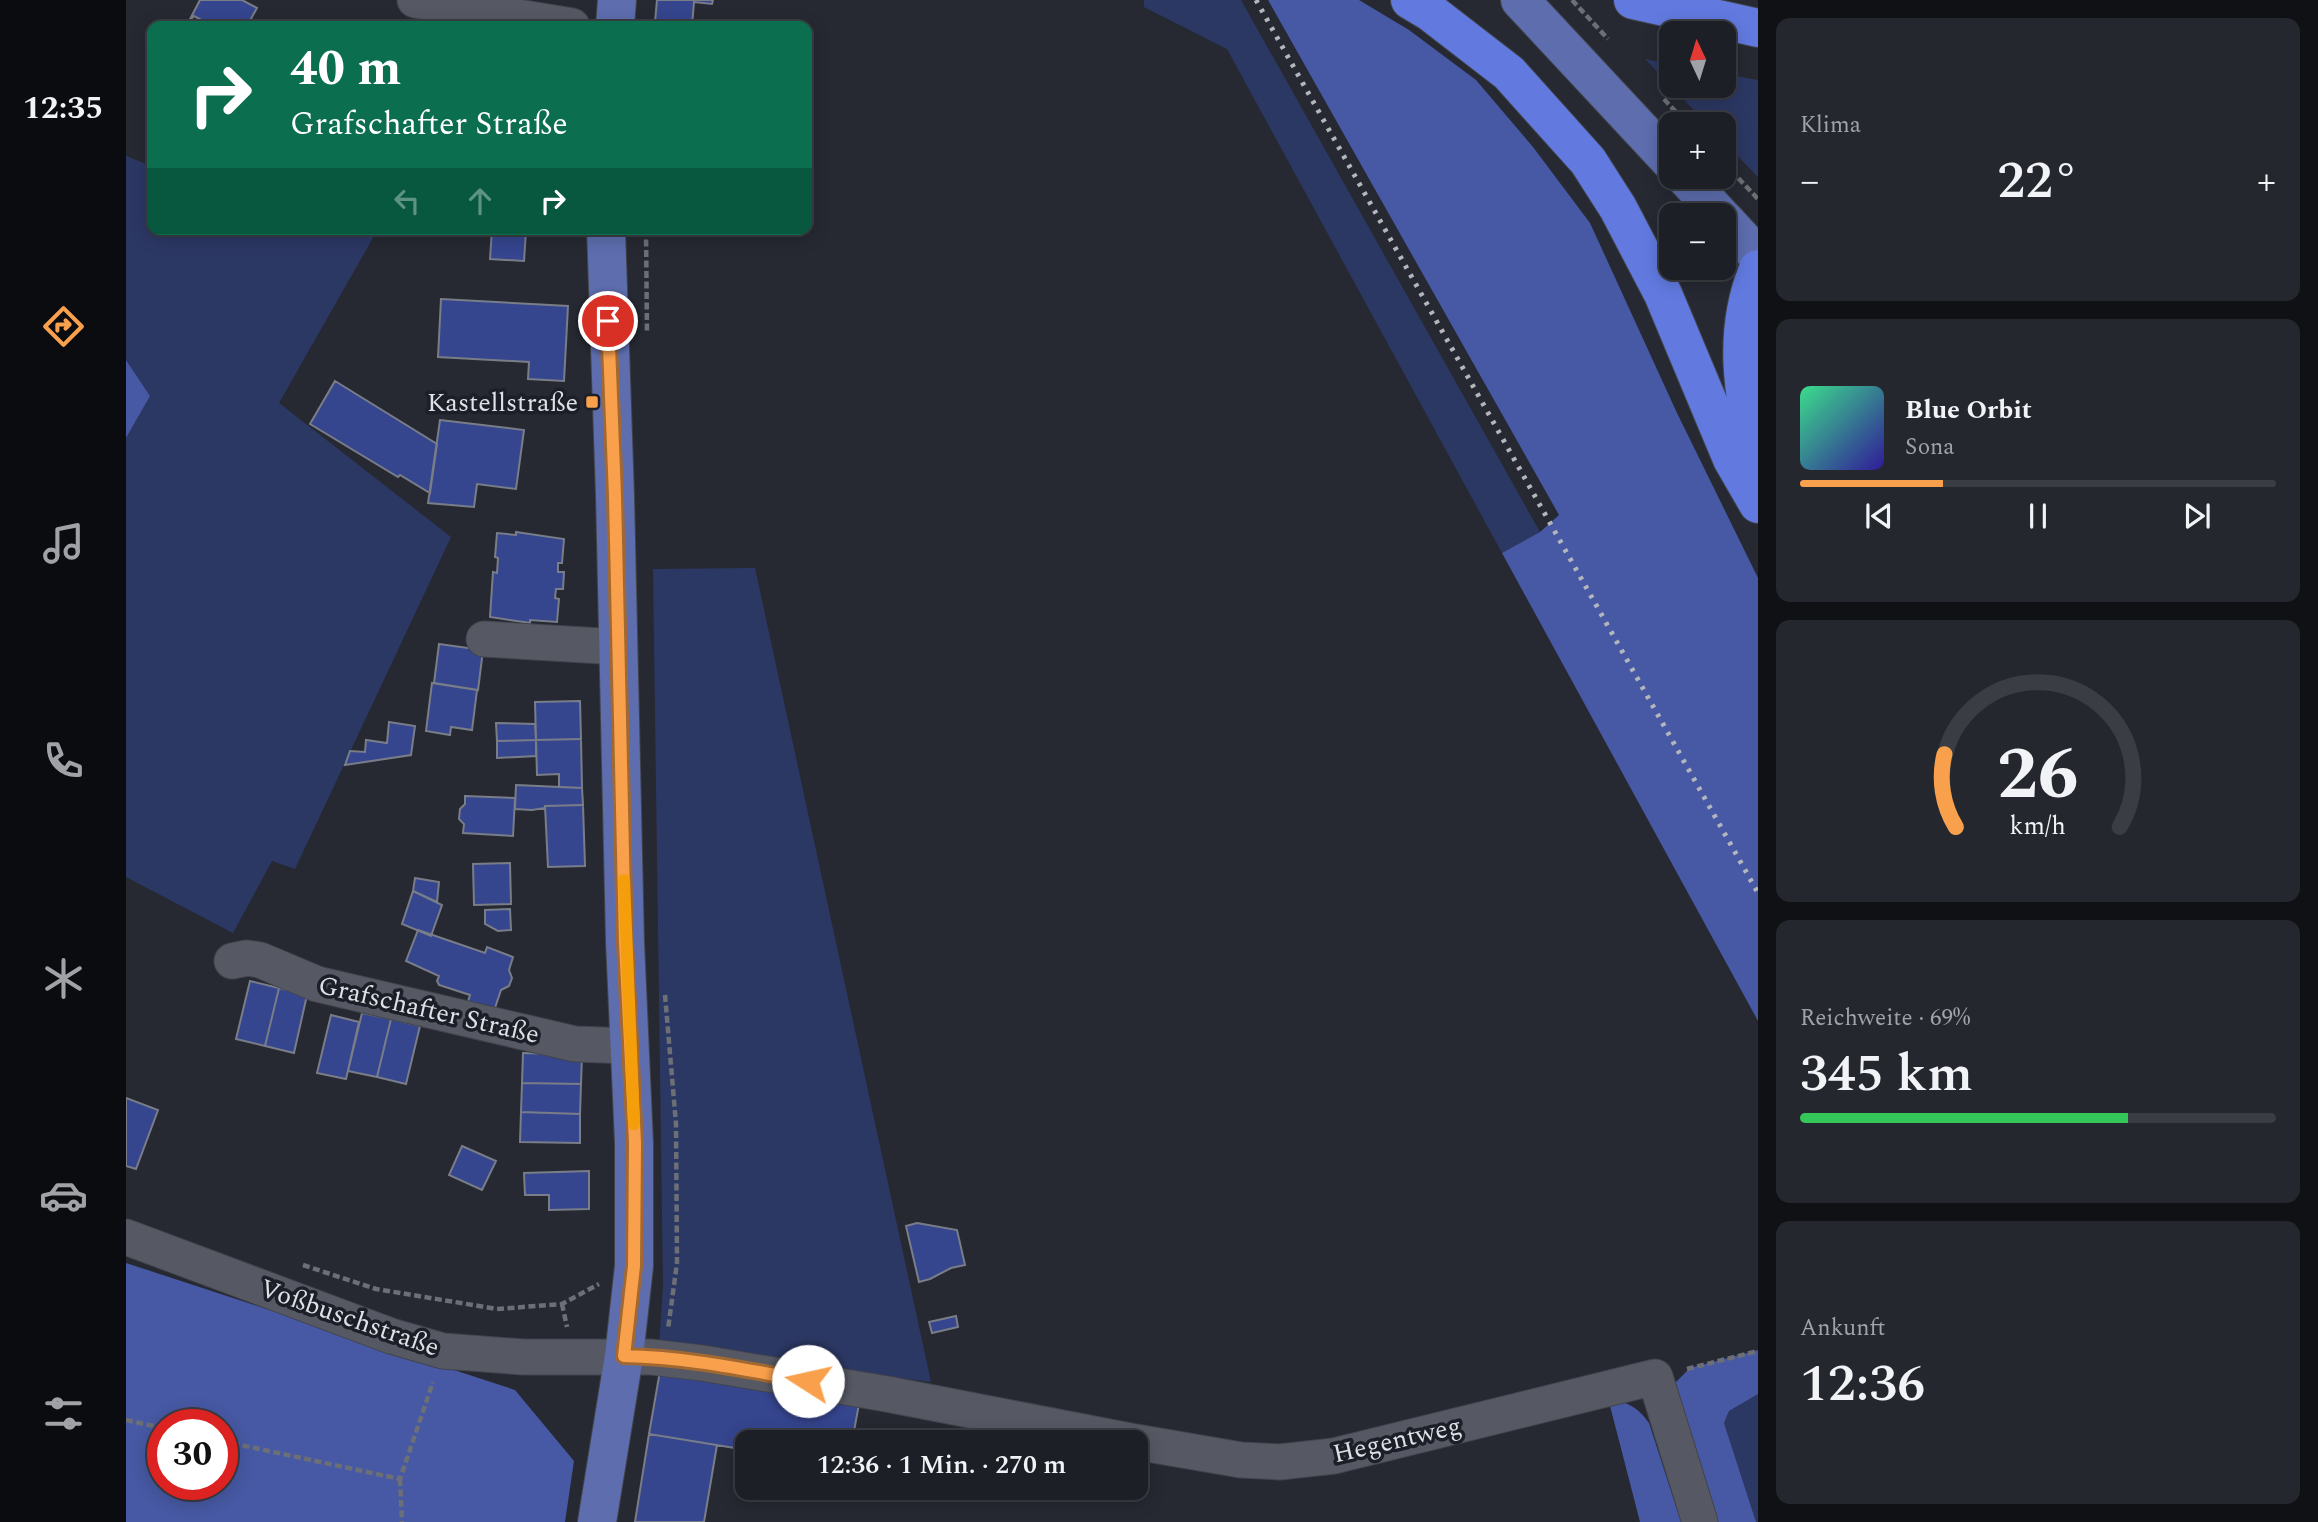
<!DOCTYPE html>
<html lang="de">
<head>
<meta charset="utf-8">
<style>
	:root { --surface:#1c1f26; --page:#25272e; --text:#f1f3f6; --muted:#a0a2a7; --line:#3a3d43; --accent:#f9a04c }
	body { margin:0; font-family:Spectral,serif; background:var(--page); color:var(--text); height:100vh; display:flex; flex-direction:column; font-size:26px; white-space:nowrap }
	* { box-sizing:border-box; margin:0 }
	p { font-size:23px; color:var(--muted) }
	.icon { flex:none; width:38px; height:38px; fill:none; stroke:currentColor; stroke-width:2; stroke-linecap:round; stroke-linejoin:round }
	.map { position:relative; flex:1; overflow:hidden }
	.panel { display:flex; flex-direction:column; gap:18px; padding:18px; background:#0f1115; width:560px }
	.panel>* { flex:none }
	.hud { position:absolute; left:21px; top:21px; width:665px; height:214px; border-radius:14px; box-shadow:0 4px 18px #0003,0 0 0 2px var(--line); background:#0b6e4f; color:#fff; overflow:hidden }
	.needle { width:46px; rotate:356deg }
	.fabs { position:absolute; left:1533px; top:21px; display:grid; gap:14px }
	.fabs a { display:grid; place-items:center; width:77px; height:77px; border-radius:14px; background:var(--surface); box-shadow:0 4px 18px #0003,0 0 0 2px var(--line); font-size:35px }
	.speed { position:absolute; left:21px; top:1409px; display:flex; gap:14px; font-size:35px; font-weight:700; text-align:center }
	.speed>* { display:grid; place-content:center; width:91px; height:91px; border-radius:50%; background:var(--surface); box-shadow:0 4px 18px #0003,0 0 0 2px var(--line); line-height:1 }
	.speed .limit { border:10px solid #d22; background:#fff; color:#111 }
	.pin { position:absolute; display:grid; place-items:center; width:60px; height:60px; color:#fff; margin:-30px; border:4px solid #fff; border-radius:50%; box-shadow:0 2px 7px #0007 }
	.me { position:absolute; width:77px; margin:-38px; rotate:280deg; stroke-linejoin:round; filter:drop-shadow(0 0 5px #0008) }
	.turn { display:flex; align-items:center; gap:24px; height:147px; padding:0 28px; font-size:32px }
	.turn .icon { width:91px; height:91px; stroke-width:2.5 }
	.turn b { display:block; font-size:49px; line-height:60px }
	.lanes { display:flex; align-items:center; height:66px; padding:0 28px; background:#0003; justify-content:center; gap:35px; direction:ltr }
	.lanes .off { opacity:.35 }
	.big { font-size:52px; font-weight:600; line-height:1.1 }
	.panel .card { flex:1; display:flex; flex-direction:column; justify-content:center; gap:10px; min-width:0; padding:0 24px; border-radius:14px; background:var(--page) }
	.panel .dial { align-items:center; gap:0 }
	.dial svg { height:182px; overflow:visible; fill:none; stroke:var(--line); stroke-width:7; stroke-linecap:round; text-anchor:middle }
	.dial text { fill:var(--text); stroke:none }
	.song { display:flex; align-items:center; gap:21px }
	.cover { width:84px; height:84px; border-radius:10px; background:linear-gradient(135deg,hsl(150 70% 55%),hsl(250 70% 35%)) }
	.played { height:7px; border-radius:4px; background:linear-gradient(90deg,var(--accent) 30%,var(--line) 30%) }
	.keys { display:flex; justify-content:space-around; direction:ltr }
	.heat { display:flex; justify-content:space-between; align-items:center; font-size:38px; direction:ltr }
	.charge { height:10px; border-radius:5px; background:linear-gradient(90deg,#34c759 69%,var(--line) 0) }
	.trip { position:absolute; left:609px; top:1430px; width:413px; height:70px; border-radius:14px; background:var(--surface); box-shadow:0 4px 18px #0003,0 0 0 2px var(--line); font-weight:600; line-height:70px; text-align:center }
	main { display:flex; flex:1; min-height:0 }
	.tabs { display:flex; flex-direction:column; width:126px; justify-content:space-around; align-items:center; background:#0b0c0f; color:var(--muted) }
	.tabs .icon { width:49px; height:49px }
	.tabs .active { color:var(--accent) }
	.tabs b { font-size:32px; color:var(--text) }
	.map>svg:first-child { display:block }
</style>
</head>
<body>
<main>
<nav class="tabs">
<b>12:35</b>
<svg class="icon active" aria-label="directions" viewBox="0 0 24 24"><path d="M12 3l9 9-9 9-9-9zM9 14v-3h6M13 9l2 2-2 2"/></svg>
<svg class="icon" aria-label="music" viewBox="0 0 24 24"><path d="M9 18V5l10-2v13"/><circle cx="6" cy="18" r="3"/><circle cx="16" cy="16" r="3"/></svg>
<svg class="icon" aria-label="phone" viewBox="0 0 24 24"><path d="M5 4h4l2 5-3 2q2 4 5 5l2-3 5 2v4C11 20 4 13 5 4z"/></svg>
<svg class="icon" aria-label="climate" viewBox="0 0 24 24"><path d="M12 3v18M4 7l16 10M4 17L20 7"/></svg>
<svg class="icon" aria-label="car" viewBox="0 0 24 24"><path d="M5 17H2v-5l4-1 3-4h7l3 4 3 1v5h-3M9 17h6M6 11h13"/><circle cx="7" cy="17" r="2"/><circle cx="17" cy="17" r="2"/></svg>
<svg class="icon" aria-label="filters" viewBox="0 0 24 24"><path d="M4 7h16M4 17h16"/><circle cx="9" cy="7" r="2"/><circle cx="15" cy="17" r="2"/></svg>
</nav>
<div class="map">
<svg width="1632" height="1522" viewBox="0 0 1632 1522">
	<rect width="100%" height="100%" fill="#262932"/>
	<path fill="#2c3864" d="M 1018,0 L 1115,0 L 1414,532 L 1376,553 L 1101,49 L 1018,7 Z
		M 1519,59 L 1545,64 L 1545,86 L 1598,86 L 1598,74 L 1632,80 L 1632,177 L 1598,142 L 1598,124 L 1581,124 Z
		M 0,156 L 26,166 L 26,229 L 252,229 L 153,403 L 325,537 L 169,869 L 146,861 L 107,933 L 0,877 L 0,438 L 24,396 L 0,360 Z
		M 629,568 L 805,1382 L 533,1346 L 537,1287 L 527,569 Z
		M 1632,1394 L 1632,1522 L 1630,1522 L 1598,1423 L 1603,1411 Z"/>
	<path fill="#4759a4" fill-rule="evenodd" d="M 1142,0 L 1233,0 L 1283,30 L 1350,80 L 1407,147 L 1464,223 L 1551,413 L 1632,578 L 1632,1021 L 1376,553 L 1414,532 L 1433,515 Z
		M 0,360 L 24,396 L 0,438 Z
		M 0,1263 L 389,1390 L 448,1461 L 439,1522 L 0,1522 ZM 37,1424 L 96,1424 L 96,1484 L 37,1484 Z
		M 1632,1350 L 1632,1394 L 1603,1411 L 1598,1423 L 1630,1522 L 1583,1522 L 1548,1384 L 1564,1368 Z
		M 1482,1398 C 1501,1402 1512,1407 1523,1423 L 1555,1522 L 1514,1522 Z"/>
	<path fill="#35458e" stroke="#797d88" stroke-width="2" d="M 74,0 L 116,0 L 131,8 L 121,26 L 87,26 L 68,16 L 63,21 Z
		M 531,0 L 587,0 L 586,4 L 568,2 L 566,26 L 529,22 Z
		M 366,229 L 400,231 L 398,261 L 364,259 Z
		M 315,299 L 442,306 L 438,381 L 402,379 L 403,362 L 312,357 Z
		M 209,381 L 311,444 L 304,493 L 274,475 L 272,477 L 184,424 Z
		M 314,420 L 398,430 L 390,489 L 351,484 L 348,507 L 302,503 Z
		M 390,532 L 438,539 L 436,563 L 432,563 L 432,572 L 438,572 L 437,589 L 430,589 L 429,598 L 433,599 L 431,622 L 404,620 L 404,623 L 364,617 L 367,572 L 371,573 L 372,558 L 369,557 L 371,533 L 390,535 Z
		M 313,644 L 357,650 L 352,690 L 308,683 Z
		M 306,683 L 351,690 L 346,730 L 325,727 L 324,735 L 300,731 Z
		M 454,701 L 455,739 L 410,740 L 409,702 Z
		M 263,722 L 289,726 L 285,755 L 219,765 L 224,751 L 239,752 L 240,740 L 261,743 Z
		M 370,723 L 409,724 L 410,740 L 371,741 Z
		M 455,739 L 456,788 L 433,787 L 433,774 L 411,775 L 410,740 Z
		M 410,740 L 410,756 L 371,758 L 371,741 Z
		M 390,785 L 456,788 L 457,805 L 419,806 L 419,808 L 406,810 L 389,809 Z
		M 339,796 L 389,798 L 387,836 L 337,833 L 338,824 L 333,819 L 334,809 L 339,804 Z
		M 457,805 L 459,866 L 422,867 L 419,806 Z
		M 384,863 L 385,904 L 348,905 L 347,864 Z
		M 289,878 L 313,882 L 311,902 L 287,891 Z
		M 287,891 L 316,905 L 305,936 L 276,924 Z
		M 384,909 L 385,930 L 372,931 L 359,924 L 359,910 Z
		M 292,930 L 359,953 L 361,947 L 387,957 L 383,970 L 386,978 L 383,986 L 375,990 L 366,1017 L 339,1011 L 344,995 L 313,985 L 311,981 L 313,976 L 280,961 Z
		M 124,981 L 153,988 L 139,1046 L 110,1039 Z
		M 153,988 L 181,995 L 168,1053 L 139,1046 Z
		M 236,1013 L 265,1019 L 251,1077 L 222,1071 Z
		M 205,1015 L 233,1022 L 220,1079 L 191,1073 Z
		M 265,1019 L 294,1026 L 280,1084 L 251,1077 Z
		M 397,1053 L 456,1055 L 455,1084 L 396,1083 Z
		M 396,1083 L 455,1084 L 454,1114 L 395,1112 Z
		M 0,1098 L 32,1110 L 10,1169 L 0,1166 Z
		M 395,1112 L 454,1114 L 454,1143 L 394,1142 Z
		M 336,1146 L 370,1161 L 356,1190 L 323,1175 Z
		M 463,1171 L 463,1209 L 423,1210 L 423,1195 L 399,1195 L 398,1173 Z
		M 791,1223 L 831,1230 L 839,1265 L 825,1268 L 804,1279 L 793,1282 L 780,1226 Z
		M 830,1316 L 832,1327 L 806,1333 L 803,1322 Z
		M 534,1371 L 733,1404 L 726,1442 L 621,1442 L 621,1450 L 523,1434 Z
		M 523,1434 L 591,1445 L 578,1522 L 509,1522 Z"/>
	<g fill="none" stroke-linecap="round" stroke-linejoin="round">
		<defs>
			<path id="minor" d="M 289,0 L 446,26
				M 358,639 L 493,647
				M 106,961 L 121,958 L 134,960 L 191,984 L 449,1044 L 504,1046
				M 0,1237 L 265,1336 L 317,1351 L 397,1357 L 525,1357 L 576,1363 L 761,1394 L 1009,1442
				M 1010,1442 L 1115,1460 L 1154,1462 L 1208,1456 L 1529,1377 L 1574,1522"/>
			<path id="major" d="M 1394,0 L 1545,162
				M 489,26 L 491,0
				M 1559,177 L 1594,215
				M 1598,219 L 1632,256
				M 471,1522 L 498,1356 L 508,1266 L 508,1143 L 499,942 L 489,496 L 480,229"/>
			<path id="highway" d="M 1284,0 L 1304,12 L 1383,73 L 1462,161 L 1492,208 L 1537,294 L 1606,459 L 1632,504
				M 1507,0 L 1632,28
				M 1632,269 C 1605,336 1618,395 1632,462"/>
		</defs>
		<use href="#minor" stroke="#41444b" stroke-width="37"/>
		<use href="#major" stroke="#41444b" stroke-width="40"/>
		<use href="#highway" stroke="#41444b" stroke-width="40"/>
		<path stroke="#6c6f76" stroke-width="4.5" stroke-dasharray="7 3.5" stroke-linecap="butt" d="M 1446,0 L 1482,39
			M 1538,99 L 1561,124
			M 1598,163 L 1632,199
			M 520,229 L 521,333
			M 539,995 L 550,1124 L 551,1263 L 542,1329
			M 177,1265 L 250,1289 L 371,1309 L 436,1304 L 473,1284
			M 436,1304 L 441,1327
			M 1561,1369 L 1632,1351
			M 0,1420 L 37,1428
			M 96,1441 L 274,1479 L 307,1382
			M 274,1479 L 276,1522"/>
		<use href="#minor" stroke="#565963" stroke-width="35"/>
		<use href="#major" stroke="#5d6dae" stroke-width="38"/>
		<use href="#highway" stroke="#627ae0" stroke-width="38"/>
		<path stroke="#b4b6bd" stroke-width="5" stroke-dasharray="3.5 7" stroke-linecap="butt" d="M 1130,0 L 1632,893"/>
	</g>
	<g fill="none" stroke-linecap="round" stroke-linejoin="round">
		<defs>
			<path id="route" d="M 482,321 L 489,496 L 499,942 L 509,1143 L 508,1266 L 498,1356 C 560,1357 621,1370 682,1381"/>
		</defs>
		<use href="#route" stroke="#a26831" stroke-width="18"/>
		<use href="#route" stroke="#f9a04c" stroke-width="12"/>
		<path stroke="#f59e0b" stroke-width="12" d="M 498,880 L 508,1124"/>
	</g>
	<rect fill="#f9a04c" stroke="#1d1f28" stroke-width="2.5" x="459" y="395" width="14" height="14" rx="3.5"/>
	<g text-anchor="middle" stroke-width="7" stroke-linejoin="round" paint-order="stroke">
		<g font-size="26" fill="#dfe1e7" stroke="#1d1f28" text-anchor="end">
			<text x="452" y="411">Kastellstraße</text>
		</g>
		<g font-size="26" fill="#dfe1e7" stroke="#1d1f28">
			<text transform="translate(303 1009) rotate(13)" y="9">Grafschafter Straße</text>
			<text transform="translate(224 1317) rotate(19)" y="9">Voßbuschstraße</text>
			<text transform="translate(1271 1439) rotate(-13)" y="9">Hegentweg</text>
		</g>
	</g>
</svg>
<div class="fabs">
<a><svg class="needle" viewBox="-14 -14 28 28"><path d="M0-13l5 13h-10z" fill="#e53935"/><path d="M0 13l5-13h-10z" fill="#a0a2a7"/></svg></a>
<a>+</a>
<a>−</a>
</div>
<div class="speed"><div class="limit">30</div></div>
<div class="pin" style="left:482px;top:321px;background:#d93025"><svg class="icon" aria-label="arrive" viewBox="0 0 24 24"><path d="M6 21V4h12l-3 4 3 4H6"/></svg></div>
<svg class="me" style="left:682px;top:1381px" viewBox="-20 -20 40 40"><circle r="19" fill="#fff"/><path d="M0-13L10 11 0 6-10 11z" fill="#f9a04c"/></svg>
<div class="trip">12:36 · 1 Min. · 270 m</div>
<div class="hud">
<div class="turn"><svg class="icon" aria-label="right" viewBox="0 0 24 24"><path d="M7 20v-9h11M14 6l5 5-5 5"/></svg><div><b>40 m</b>Grafschafter Straße</div></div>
<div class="lanes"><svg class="icon off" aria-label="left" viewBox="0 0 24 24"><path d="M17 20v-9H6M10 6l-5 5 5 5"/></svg><svg class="icon off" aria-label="ahead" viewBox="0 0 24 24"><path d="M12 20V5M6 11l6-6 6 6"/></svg><svg class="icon" aria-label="right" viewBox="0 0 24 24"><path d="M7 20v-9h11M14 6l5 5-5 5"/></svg></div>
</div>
</div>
<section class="panel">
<div class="card"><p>Klima</p>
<div class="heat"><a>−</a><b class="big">22°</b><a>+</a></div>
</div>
<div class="card">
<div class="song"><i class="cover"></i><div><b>Blue Orbit</b><p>Sona</p></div></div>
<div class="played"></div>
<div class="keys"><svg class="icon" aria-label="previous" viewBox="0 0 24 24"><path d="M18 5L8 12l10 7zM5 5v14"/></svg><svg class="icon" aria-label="pause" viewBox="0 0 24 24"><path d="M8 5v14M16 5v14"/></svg><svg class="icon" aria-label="next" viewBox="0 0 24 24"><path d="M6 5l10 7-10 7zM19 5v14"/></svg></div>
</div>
<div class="card dial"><svg viewBox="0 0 100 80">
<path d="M14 69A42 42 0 1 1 86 69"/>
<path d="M14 69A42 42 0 0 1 9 37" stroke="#f9a04c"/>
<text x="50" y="56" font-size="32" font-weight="700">26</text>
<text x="50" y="72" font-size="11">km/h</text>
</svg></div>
<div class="card"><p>Reichweite · 69%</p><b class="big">345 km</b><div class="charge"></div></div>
<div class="card"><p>Ankunft</p><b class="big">12:36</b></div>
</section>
</main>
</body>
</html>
